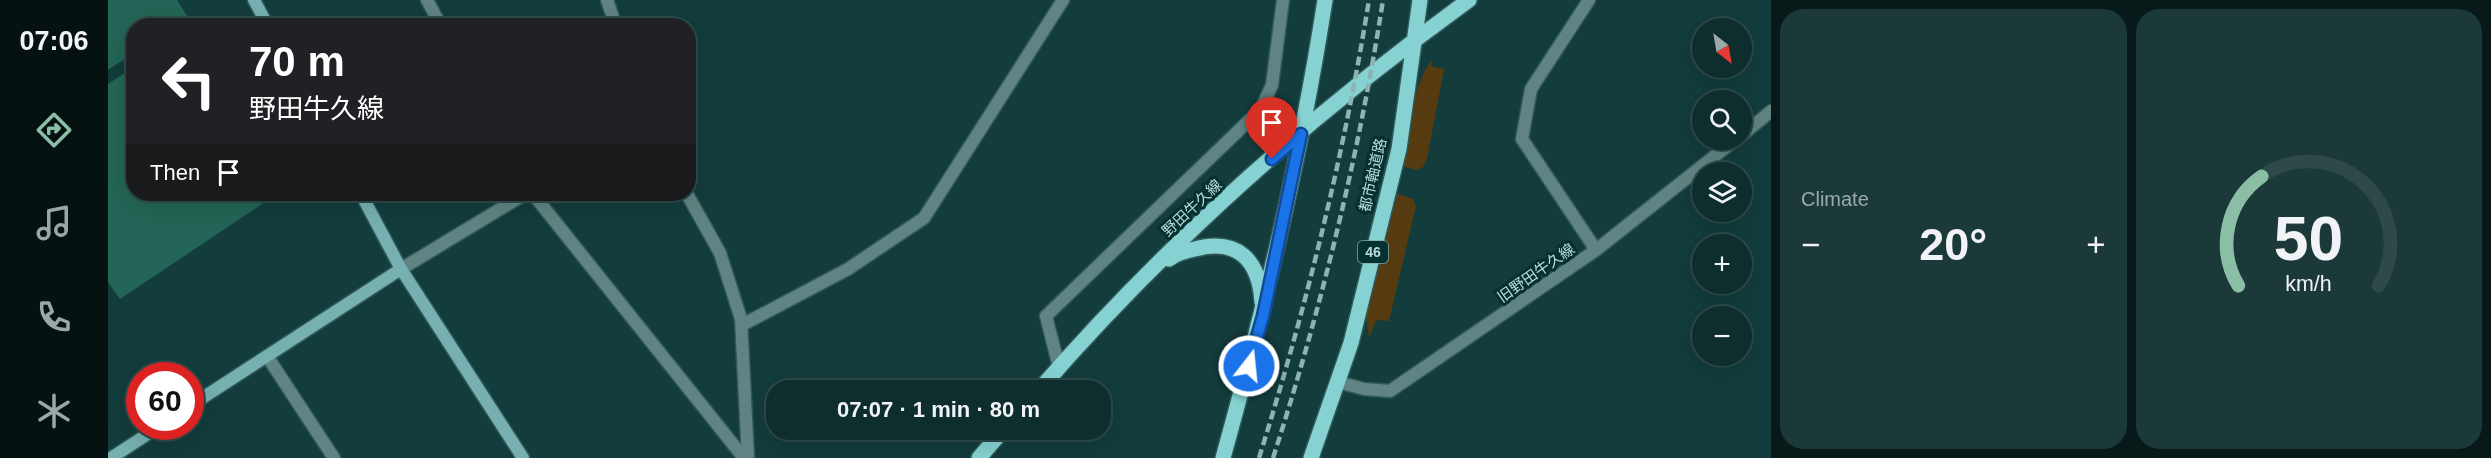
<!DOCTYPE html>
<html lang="en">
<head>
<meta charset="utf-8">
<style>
	:root { --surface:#0e2d2d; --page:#1c3939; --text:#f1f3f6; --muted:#9ba8aa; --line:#2e4949; --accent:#8abfa5 }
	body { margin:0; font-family:Helvetica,"Noto Sans JP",sans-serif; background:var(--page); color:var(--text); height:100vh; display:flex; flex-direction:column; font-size:22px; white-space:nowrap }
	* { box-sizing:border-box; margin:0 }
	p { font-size:20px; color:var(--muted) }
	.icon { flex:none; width:33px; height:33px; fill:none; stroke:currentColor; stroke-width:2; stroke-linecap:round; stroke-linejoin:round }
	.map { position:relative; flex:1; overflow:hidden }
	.drawer { display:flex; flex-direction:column; gap:9px; padding:9px; background:#081919; width:720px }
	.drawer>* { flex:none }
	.banner { position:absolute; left:18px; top:18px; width:570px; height:183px; border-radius:24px; box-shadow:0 6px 24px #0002,0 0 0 2px var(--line); background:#202124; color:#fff; overflow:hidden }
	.needle { width:39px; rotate:149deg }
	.fabs { position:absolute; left:1584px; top:18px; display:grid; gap:12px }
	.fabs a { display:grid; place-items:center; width:60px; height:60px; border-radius:50%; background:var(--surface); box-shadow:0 6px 24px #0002,0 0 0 2px var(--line); font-size:30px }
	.speed { position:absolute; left:18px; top:362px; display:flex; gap:12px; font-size:30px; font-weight:700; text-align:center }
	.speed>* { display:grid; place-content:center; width:78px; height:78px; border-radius:50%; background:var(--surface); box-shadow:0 6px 24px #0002,0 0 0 2px var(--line); line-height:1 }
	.speed .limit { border:9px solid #d22; background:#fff; color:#111 }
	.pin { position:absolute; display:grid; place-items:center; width:51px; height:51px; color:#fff; margin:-62px -26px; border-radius:50% 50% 50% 0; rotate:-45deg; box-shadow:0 0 6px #0007 }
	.pin .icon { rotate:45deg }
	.me { position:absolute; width:66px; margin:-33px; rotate:16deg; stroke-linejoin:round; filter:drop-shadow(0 0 4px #0008) }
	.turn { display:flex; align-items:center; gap:21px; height:126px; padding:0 24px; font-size:27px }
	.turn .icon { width:78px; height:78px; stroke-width:2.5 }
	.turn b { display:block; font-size:42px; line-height:51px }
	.then { display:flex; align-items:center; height:57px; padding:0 24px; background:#0003; gap:12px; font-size:22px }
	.big { font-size:45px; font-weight:700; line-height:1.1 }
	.drawer .card { flex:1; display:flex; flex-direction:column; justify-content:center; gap:9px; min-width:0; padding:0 21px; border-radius:24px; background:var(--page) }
	.drawer .dial { align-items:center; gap:0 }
	.dial svg { height:156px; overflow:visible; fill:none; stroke:var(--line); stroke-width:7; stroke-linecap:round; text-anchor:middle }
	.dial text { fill:var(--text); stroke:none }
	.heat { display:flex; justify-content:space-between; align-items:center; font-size:33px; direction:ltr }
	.drawer .tiles { flex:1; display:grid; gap:9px; grid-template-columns:repeat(2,1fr) }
	.trip { position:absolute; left:658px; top:380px; width:345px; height:60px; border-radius:24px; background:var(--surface); box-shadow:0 6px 24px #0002,0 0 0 2px var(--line); font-weight:700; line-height:60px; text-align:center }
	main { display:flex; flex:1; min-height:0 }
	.dock { display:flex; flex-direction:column; width:108px; justify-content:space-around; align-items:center; background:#061212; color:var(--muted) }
	.dock .icon { width:42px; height:42px }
	.dock .on { color:var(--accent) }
	.dock b { font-size:27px; color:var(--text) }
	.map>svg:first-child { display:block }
</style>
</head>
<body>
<main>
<nav class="dock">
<b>07:06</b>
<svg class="icon on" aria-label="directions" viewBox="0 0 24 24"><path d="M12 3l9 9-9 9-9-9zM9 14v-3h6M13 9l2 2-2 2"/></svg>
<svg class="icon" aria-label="music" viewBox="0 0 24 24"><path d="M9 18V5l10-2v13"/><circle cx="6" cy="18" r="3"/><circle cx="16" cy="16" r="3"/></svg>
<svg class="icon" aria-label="phone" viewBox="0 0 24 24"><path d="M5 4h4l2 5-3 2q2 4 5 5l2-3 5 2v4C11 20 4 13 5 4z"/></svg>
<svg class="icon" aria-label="climate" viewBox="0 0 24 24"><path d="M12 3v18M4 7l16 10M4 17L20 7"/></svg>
</nav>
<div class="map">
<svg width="1663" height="458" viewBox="0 0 1663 458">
	<rect width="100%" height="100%" fill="#133c3c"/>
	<path fill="#563b10" d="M 1325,60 L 1323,66 L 1336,69 L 1319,159 L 1315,167 L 1309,170 L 1293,166 C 1298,142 1307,74 1325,60 Z
		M 1288,193 L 1305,199 L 1308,206 L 1281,321 L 1268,320 L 1261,338 L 1258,316 Z"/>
	<path fill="#236556" d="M 0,0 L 69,0 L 80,17 L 67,26 L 26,26 L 26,53 L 0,70 Z
		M 26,67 L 26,194 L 169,194 L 12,299 L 0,282 L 0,84 Z"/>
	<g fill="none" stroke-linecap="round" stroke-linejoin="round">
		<defs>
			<path id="street" d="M 319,0 L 333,26
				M 499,0 L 508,26
				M 1481,0 L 1423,89 L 1414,139 L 1488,250
				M 1634,135 L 1663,111
				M 425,194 L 636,458
				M 579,194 L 612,253 L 633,319 L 640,458
				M 293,269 L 417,194
				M 634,325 L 740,269 L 816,218 L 955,0
				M 159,356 L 226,458
				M 951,367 L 938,316 L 1153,109 L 1164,85 L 1175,0
				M 1230,382 L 1256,389 L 1282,391 L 1488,250 L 1627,140"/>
			<path id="secondary" d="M 146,0 L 160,26
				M 253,194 L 293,269 L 415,458
				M 82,406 L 293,269
				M 3,458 L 52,426"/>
			<path id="primary" d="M 1061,259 C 1069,253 1077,251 1087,249 C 1129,238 1151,259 1154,302
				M 931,390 C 1057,245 1205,113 1361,0
				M 871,458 L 896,429
				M 1115,458 C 1157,307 1193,155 1217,0
				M 1203,458 L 1243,343 L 1291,149 L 1312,0"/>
		</defs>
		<use href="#street" stroke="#315959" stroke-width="15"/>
		<use href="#secondary" stroke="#315959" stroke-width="15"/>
		<use href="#primary" stroke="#315959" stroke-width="18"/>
		<use href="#street" stroke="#608483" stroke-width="12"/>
		<use href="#secondary" stroke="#76b0b0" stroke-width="12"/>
		<use href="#primary" stroke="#86d2d2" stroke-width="15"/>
		<path stroke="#8eb3b2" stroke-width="4.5" stroke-dasharray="9 4.5" stroke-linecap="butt" d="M 1151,458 C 1198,308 1236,155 1261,0
			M 1165,458 C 1213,309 1251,155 1275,0"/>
	</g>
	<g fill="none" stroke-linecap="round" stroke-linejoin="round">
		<defs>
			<path id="route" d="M 1141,366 L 1155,316 L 1193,134 L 1164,159"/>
		</defs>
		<use href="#route" stroke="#114b97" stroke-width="15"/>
		<use href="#route" stroke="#1a73e8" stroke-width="10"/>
	</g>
	<g text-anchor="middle" stroke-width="6" stroke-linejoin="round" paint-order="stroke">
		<rect fill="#063131" stroke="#83a9a8" stroke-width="1.5" x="1250" y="241" width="30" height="22" rx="4.5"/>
		<g font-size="14" font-weight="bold" fill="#b8dcdb">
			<text x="1265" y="257">46</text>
		</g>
		<g font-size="15" fill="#b8dcdb" stroke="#063131">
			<text transform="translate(1265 175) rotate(-77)" y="5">都市軸道路</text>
			<text transform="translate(1084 208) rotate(-43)" y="5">野田牛久線</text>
			<text transform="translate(1428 273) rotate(-35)" y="5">旧野田牛久線</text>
		</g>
	</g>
</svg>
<div class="fabs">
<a><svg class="needle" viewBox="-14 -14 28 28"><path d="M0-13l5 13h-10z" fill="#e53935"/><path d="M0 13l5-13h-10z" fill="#9ba8aa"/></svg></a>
<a><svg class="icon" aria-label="search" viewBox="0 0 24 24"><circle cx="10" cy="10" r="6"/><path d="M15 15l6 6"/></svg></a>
<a><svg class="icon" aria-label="layers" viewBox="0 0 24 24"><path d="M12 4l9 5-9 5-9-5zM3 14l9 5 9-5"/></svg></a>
<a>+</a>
<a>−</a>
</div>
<div class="speed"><div class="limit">60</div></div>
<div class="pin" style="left:1164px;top:159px;background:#d93025"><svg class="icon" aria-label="arrive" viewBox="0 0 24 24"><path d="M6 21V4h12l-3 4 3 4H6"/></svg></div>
<svg class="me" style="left:1141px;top:366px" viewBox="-20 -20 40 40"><circle r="17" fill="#1a73e8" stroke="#fff" stroke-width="3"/><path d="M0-11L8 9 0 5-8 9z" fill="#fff"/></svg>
<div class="trip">07:07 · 1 min · 80 m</div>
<div class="banner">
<div class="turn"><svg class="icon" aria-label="left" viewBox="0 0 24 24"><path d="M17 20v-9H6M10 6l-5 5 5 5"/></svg><div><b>70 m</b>野田牛久線</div></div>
<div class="then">Then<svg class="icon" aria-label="arrive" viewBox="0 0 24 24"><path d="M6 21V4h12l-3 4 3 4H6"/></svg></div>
</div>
</div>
<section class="drawer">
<div class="tiles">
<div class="card"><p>Climate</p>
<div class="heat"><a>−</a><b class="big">20°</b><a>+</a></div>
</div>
<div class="card dial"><svg viewBox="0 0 100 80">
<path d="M14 69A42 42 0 1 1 86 69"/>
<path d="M14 69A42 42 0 0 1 26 13" stroke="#8abfa5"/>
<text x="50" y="56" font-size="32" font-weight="700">50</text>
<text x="50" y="72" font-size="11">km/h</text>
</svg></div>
</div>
</section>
</main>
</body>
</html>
